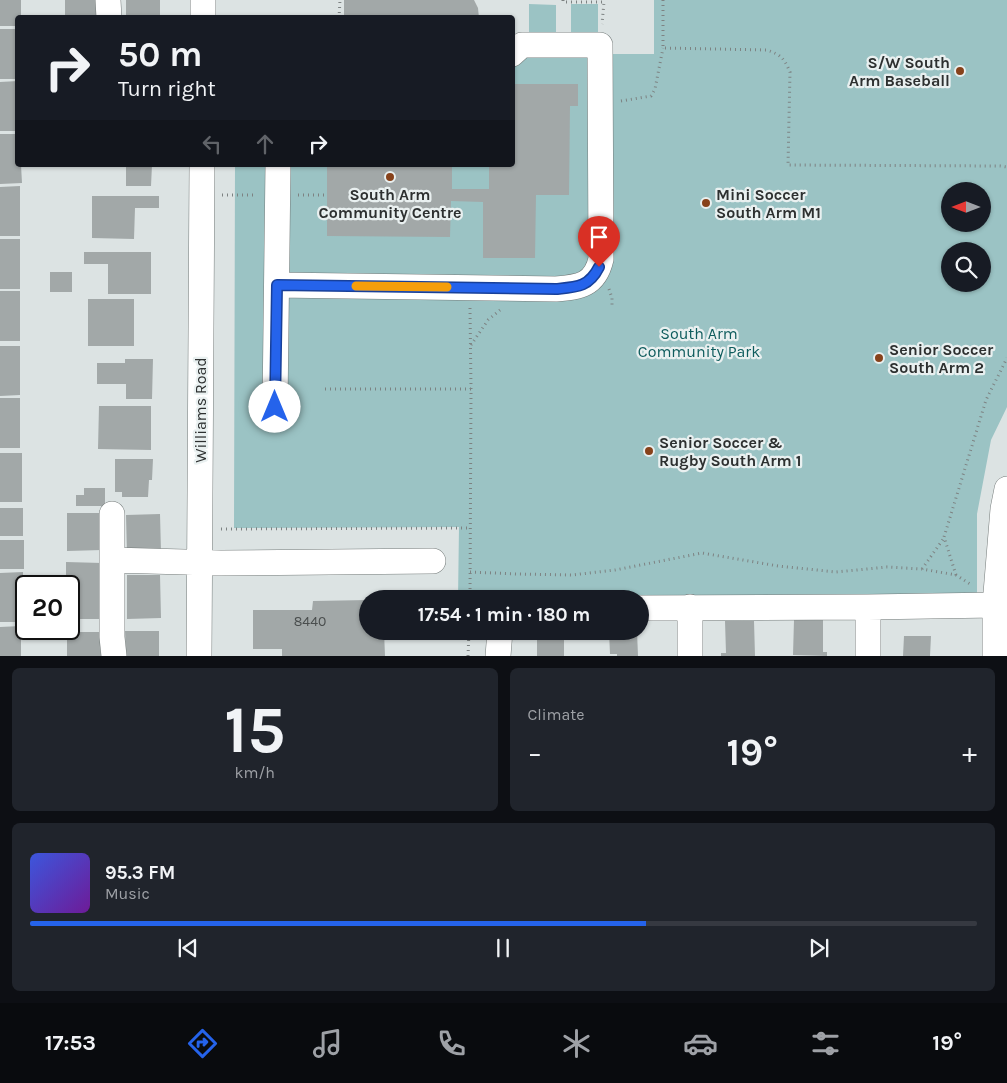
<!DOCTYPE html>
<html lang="en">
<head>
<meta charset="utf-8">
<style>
	:root { --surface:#171b24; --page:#20242c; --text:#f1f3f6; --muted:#9ea1a6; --line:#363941; --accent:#2563eb }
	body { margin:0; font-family:Karla,sans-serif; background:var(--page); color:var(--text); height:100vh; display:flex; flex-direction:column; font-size:19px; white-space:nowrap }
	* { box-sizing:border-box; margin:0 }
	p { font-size:16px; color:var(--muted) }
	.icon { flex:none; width:28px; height:28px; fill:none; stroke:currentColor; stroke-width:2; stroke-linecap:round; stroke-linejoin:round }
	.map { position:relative; height:656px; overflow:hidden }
	.details { display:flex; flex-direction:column; gap:12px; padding:12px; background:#0d0f14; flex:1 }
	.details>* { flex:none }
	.top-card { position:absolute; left:15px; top:15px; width:500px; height:152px; border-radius:5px; box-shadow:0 1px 4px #0004; background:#171b24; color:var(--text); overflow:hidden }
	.needle { width:32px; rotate:270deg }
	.controls { position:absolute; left:941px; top:182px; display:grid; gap:10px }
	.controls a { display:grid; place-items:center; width:50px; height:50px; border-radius:50%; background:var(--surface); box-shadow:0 1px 4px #0004; font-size:25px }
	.speed { position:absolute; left:15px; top:575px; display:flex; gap:10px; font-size:25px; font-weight:700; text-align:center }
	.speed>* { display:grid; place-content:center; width:65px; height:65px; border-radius:50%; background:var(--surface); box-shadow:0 1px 4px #0004; line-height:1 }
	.speed .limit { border:2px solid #111; border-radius:8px; background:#fff; color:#111 }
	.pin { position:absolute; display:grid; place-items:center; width:42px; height:42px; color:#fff; margin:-51px -21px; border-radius:50% 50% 50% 0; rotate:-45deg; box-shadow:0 0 5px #0007 }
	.pin .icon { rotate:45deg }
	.me { position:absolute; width:55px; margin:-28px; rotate:0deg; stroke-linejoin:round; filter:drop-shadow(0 0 4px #0008) }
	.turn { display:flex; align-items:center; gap:18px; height:105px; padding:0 20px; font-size:22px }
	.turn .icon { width:65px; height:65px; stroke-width:2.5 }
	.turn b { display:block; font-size:35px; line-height:42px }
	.lanes { display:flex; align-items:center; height:48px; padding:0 20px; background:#0003; justify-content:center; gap:25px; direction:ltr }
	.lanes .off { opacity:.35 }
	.big { font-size:38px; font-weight:700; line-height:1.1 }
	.details .tile { flex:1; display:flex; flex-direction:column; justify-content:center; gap:8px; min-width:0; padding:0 18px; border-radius:8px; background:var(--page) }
	.details .dial { align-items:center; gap:0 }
	.dial b { font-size:65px; line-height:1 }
	.song { display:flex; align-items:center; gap:15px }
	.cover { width:60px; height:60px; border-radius:8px; background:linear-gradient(135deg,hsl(230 70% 55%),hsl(280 70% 35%)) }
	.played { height:5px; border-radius:2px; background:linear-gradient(90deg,var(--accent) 65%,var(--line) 65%) }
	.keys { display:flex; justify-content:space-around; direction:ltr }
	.heat { display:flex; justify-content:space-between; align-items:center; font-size:28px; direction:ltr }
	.details .tiles { flex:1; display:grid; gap:12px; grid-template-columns:1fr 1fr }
	.tile:last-child { grid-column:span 2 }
	.trip { position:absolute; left:359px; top:590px; width:290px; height:50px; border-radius:25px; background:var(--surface); box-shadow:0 1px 4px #0004; font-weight:700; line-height:50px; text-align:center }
	.dock { display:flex; height:80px; justify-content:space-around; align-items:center; background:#090b0e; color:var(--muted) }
	.dock .icon { width:35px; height:35px }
	.dock .on { color:var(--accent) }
	.dock b { font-size:22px; color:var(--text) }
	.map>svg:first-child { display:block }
</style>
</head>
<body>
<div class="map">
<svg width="1007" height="656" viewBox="0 0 1007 656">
	<rect width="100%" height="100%" fill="#dce3e3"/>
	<path fill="#9bc3c4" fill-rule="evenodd" d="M 654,0 L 1007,0 L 1007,407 L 991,440 L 977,514 L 977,597 L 458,599 L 459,527 L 234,528 L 235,165 L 512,165 L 513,63 L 522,54 L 654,54 ZM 950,191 L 982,191 L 982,224 L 950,224 ZM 950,251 L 982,251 L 982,284 L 950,284 Z
		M 529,4 L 556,5 L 556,39 L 529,38 Z
		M 571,4 L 598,4 L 598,38 L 571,38 Z"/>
	<path fill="#a2a8a8" d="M 0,0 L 21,0 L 21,18 L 18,18 L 18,26 L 0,26 Z
		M 65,0 L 99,0 L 98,18 L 65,18 Z
		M 126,0 L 160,0 L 160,18 L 126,18 Z
		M 344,0 L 474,0 L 478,8 L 479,18 L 344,18 Z
		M 0,29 L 18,29 L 18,79 L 0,79 Z
		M 18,81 L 18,131 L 0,131 L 0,82 Z
		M 512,84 L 578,84 L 578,106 L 570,106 L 569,195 L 536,195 L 535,258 L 483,258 L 483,202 L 451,201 L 450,237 L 327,236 L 327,165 L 452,165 L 452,189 L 489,189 L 489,165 L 512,165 Z
		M 0,134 L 18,134 L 18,165 L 21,165 L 22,183 L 0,184 Z
		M 126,165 L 152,165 L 151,186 L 126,186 Z
		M 20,186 L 20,236 L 0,236 L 0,187 Z
		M 92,196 L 159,196 L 159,208 L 135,208 L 134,239 L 92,238 Z
		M 0,239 L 20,239 L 20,289 L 0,289 Z
		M 84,252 L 151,252 L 151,294 L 108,294 L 108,264 L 84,264 Z
		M 50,272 L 72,272 L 72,292 L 50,292 Z
		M 0,291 L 20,291 L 20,341 L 0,341 Z
		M 88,299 L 134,299 L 134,346 L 88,346 Z
		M 0,346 L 20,346 L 20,395 L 0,396 Z
		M 125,359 L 153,359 L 152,399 L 126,399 L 126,384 L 97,384 L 97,363 L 125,363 Z
		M 0,398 L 20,398 L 20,448 L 0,448 Z
		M 99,406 L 151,406 L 151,450 L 98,449 Z
		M 0,453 L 22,453 L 22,502 L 0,502 Z
		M 115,459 L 153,459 L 152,480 L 149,480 L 148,497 L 122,497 L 122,492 L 115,492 Z
		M 84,488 L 105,488 L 105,506 L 76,506 L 76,495 L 84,495 Z
		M 0,508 L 23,508 L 23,536 L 0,536 Z
		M 67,513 L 101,513 L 102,550 L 67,551 Z
		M 160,514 L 161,552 L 127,553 L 126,515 Z
		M 0,540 L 24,540 L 24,569 L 0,569 Z
		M 66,562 L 102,563 L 102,619 L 69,619 L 69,586 L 66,586 Z
		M 23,572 L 23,622 L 0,622 L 0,573 Z
		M 127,575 L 160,575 L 161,618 L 127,619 Z
		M 368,600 L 368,631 L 384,631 L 385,656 L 282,656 L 282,649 L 253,649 L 253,610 L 312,610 L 313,601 Z
		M 794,620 L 823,620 L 823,652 L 827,652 L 827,656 L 793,655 Z
		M 725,621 L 754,621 L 755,656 L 721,656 L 721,653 L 726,653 Z
		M 21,626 L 21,656 L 0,656 L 0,627 Z
		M 125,631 L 159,631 L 159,656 L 126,656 Z
		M 609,631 L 637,631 L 638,656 L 617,656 L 617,654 L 610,654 Z
		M 67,632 L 100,632 L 101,656 L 67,656 Z
		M 904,636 L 931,636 L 930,656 L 903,656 Z
		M 537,638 L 564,638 L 564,656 L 537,656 Z"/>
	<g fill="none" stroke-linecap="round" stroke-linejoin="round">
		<defs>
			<path id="minor" d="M 108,0 L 109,18
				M 203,18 L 203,0
				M 277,285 L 556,289 C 580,287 595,285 601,259 L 600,45 L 522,45 L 512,54
				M 275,407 L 278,165
				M 112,514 L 112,637 L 114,656
				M 112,560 L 221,563 L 433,561
				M 640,608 L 868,607 L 995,605
				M 199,656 L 202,165
				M 498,656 L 500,631
				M 690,656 L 690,607
				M 868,656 L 868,607
				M 995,656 L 995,605 L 1003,509 L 1007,489"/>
		</defs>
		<use href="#minor" stroke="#747b7a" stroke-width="26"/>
		<path stroke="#7d8282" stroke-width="3" stroke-dasharray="1 4" stroke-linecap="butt" d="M 563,0 L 563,2 L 604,2 L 602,24
			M 663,0 L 663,48 L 767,50 C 781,55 784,58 790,72 L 788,165 L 1000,166 L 1007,167
			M 339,18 L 340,0
			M 621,101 L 651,96 L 655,89 L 663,48
			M 222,195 L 257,195
			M 298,195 L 327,195
			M 609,289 L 612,298 L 612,307
			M 471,345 L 488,320 L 500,310
			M 325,389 L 471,389
			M 221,529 L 470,528
			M 922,569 L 944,538
			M 470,572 L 517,574 L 572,575 L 615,570 L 702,553 L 778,566 L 836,572 L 887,567 L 922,569 L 956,575 L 970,584
			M 956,575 L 944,537 L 986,400 L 1007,358
			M 470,599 L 471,389 L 470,308
			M 468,656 L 469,631"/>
		<use href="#minor" stroke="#fff" stroke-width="25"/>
	</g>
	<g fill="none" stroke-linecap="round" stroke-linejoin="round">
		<defs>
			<path id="route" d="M 275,407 L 277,285 L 556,289 C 577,287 589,287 599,267"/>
		</defs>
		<use href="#route" stroke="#184099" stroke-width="12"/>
		<use href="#route" stroke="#2563eb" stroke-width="9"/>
		<path stroke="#f59e0b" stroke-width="9" d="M 356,286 L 447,287"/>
	</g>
	<g fill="#87421b" stroke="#e9f0f0" stroke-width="2">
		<circle cx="960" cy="71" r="5"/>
		<circle cx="390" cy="177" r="5"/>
		<circle cx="706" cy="203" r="5"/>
		<circle cx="879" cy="358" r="5"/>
		<circle cx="649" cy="451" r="5"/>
	</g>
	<g text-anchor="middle" stroke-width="4.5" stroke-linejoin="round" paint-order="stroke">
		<g font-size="14" fill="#4a4e4e">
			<text x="310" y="626">8440</text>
		</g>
		<g font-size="16" font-weight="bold" fill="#2d3030" stroke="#e9f0f0" text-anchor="start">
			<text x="950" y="68" text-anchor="end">S/W South<tspan x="950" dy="18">Arm Baseball</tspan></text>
			<text x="390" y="200" text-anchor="middle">South Arm<tspan x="390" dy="18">Community Centre</tspan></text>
			<text x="716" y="200">Mini Soccer<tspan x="716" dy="18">South Arm M1</tspan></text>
			<text x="889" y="355">Senior Soccer<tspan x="889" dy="18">South Arm 2</tspan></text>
			<text x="659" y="448">Senior Soccer &amp;<tspan x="659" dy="18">Rugby South Arm 1</tspan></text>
		</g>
		<g font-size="16" fill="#0e5c5d" stroke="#e9f0f0">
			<text x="699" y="339">South Arm<tspan x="699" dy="18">Community Park</tspan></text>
		</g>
		<g font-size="16" fill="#2d3030" stroke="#e9f0f0">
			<text transform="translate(200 410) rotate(-90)" y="6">Williams Road</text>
		</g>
	</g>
</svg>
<div class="controls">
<a><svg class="needle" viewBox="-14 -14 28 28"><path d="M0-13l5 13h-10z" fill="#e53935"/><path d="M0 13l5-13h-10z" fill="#9ea1a6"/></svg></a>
<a><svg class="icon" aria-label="search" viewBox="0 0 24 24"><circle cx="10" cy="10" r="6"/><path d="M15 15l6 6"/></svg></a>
</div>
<div class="speed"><div class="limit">20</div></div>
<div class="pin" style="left:599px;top:267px;background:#d93025"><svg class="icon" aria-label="arrive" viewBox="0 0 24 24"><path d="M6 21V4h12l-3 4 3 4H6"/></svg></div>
<svg class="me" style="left:275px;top:407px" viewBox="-20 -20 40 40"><circle r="19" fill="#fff"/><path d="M0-13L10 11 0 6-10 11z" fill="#2563eb"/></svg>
<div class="trip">17:54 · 1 min · 180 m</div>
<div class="top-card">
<div class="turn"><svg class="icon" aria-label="right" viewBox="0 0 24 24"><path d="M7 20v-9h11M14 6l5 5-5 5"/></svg><div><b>50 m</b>Turn right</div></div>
<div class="lanes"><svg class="icon off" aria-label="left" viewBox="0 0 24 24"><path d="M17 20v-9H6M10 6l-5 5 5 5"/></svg><svg class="icon off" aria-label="ahead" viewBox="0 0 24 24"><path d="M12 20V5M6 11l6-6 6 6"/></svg><svg class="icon" aria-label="right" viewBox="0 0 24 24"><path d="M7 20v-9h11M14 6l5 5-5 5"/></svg></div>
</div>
</div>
<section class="details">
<div class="tiles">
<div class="tile dial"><b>15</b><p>km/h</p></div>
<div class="tile"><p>Climate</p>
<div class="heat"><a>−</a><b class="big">19°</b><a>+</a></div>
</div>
<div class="tile">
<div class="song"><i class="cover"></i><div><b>95.3 FM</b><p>Music</p></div></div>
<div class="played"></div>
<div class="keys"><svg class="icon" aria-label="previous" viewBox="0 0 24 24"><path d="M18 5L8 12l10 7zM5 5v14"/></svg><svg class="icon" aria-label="pause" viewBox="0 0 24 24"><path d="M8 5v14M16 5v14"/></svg><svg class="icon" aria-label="next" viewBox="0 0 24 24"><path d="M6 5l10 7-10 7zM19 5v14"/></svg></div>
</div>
</div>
</section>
<nav class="dock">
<b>17:53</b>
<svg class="icon on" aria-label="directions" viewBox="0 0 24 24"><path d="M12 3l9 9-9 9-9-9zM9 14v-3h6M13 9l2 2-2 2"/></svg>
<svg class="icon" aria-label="music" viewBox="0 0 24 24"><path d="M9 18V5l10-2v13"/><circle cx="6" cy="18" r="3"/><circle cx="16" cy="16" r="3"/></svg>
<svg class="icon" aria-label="phone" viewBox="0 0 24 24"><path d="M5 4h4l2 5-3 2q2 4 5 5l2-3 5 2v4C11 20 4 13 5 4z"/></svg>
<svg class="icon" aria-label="climate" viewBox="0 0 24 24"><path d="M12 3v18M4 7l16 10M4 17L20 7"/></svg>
<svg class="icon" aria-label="car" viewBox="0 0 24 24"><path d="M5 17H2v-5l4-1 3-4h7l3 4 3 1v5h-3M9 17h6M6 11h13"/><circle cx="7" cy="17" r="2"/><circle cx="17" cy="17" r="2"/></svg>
<svg class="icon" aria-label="filters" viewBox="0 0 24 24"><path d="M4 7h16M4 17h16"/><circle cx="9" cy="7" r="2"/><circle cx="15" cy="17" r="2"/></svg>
<b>19°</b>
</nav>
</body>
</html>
